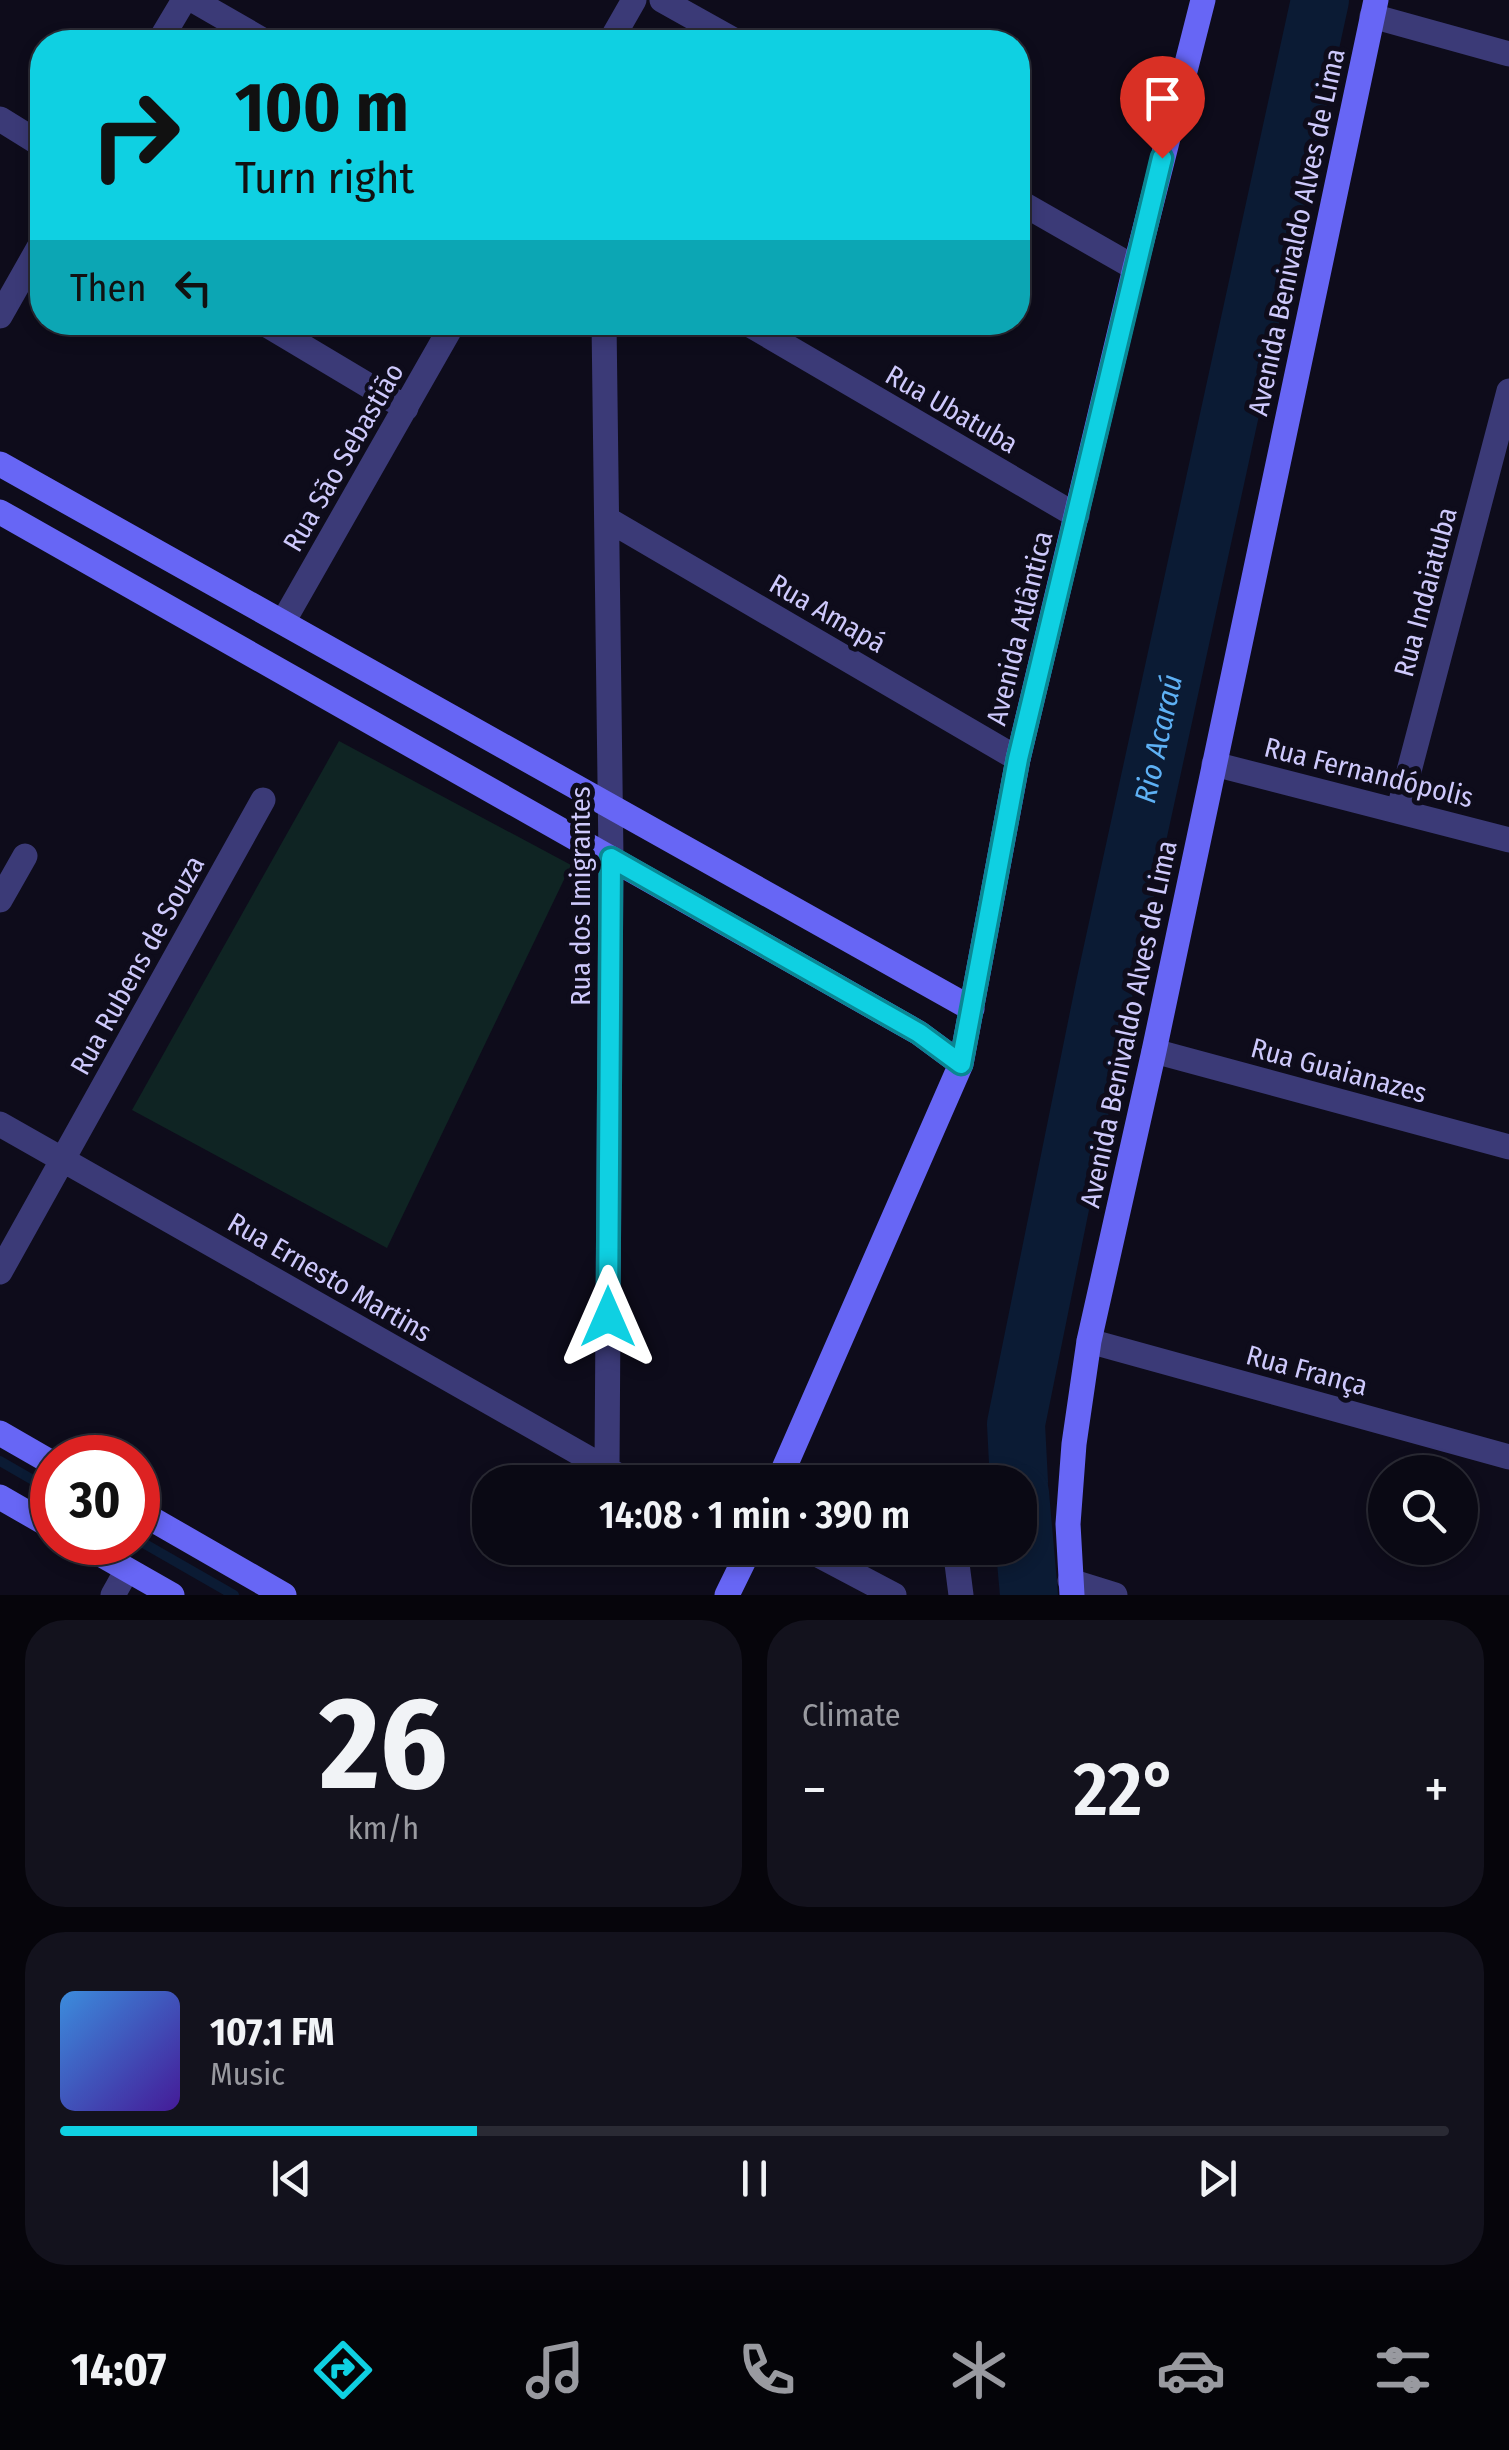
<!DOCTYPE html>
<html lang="en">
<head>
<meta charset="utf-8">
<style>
	:root { --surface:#0a0914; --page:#13121d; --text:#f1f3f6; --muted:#999aa0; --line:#2a2a34; --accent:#0fd0e2 }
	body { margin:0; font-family:"Fira Sans Condensed",sans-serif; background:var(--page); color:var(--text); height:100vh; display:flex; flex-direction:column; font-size:38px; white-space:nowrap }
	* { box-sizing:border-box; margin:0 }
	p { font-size:32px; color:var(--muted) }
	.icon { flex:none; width:55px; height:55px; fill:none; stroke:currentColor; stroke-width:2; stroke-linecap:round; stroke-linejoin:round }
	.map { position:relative; height:1595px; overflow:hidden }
	.details { display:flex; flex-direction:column; gap:25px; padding:25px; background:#06050b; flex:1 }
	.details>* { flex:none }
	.banner { position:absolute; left:30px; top:30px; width:1000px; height:305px; border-radius:40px; box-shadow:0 5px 15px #0003,0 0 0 2px var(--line); background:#0fd0e2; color:#111; overflow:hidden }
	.fabs { position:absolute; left:1368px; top:1455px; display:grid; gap:20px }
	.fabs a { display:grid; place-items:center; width:110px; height:110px; border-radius:50%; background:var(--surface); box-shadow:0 5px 15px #0003,0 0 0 2px var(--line); font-size:50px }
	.speed { position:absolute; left:30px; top:1435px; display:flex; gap:20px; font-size:50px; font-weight:700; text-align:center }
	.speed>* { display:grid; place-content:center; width:130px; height:130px; border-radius:50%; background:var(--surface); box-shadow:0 5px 15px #0003,0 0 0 2px var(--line); line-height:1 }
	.speed .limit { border:15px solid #d22; background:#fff; color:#111 }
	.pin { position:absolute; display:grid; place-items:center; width:85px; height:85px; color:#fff; margin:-102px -42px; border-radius:50% 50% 50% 0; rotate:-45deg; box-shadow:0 0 10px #0007 }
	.pin .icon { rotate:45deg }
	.me { position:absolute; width:110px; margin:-55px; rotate:0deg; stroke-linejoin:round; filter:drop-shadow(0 0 8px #0008) }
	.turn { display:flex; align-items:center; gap:35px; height:210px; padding:0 40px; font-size:45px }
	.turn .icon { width:130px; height:130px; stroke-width:2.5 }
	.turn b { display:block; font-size:70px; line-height:85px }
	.then { display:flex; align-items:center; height:95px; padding:0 40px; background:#0003; gap:20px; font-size:38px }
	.big { font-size:75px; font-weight:600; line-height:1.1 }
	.details .card { flex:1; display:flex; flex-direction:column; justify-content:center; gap:15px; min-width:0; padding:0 35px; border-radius:40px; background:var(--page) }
	.details .dial { align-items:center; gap:0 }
	.dial b { font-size:130px; line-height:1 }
	.song { display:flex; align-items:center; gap:30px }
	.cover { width:120px; height:120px; border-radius:15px; background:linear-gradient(135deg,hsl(210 70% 55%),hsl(260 70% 35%)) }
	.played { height:10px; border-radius:5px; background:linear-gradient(90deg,var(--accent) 30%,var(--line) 30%) }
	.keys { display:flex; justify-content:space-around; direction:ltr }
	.heat { display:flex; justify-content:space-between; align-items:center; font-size:55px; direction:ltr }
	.details .tiles { flex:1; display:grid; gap:25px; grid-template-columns:1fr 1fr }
	.card:last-child { grid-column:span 2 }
	.trip { position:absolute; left:472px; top:1465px; width:565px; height:100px; border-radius:40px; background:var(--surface); box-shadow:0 5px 15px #0003,0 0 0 2px var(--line); font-weight:600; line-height:100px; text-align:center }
	.tabs { display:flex; height:160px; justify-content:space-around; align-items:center; background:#040408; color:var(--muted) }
	.tabs .icon { width:70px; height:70px }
	.tabs .active { color:var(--accent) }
	.tabs b { font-size:45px; color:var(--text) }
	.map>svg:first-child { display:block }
</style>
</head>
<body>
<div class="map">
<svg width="1509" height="1595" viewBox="0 0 1509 1595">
	<rect width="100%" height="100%" fill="#0e0c1b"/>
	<path fill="#0f2423" d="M 339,741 L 571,865 L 387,1248 L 132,1110 Z"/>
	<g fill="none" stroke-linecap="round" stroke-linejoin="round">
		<path stroke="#0b1b34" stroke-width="10" d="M 0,1461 L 52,1491
			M 138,1540 L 234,1595"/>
		<g stroke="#0b1b34" stroke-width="58">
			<path id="s1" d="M 1019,1482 L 1016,1424 L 1105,985 L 1320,0"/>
			<path d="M 1020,1493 L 1029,1595"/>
		</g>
		<path stroke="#3b3a77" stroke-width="25" d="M 193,0 L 266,42
			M 662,0 L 737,42
			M 1372,16 L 1509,54
			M 159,42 L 184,0
			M 610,42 L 634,0
			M 0,119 L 42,145
			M 1018,201 L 1135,268
			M 0,316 L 42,242
			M 262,322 L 406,408
			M 604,322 L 611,858 L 607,1469
			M 745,322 L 1077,516
			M 607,519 L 1018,759
			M 283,622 L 454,322
			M 1214,764 L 1509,840
			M 1399,809 L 1509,391
			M 0,900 L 25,856
			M 1154,1051 L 1509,1147
			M 0,1124 L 630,1482
			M 0,1272 L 263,800
			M 1089,1341 L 1509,1457
			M 946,1481 L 946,1482
			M 805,1548 L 894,1595
			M 955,1548 L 961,1595
			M 1070,1581 L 1115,1595
			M 113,1595 L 127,1570"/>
		<path stroke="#6766f5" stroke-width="25" d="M 0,464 L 972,1009
			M 0,512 L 919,1033 L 961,1064
			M 0,1433 L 52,1463
			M 778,1482 L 961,1064 L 1018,759 L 1135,268 L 1203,0
			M 0,1497 L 52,1527
			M 138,1511 L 284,1595
			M 79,1542 L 172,1595
			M 727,1595 L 750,1548
			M 1072,1595 L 1068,1524 L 1074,1444 L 1089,1341 L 1154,1051 L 1376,0"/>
	</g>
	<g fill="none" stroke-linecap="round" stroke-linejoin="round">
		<defs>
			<path id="route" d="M 608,1317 L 611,858 L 919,1033 L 961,1064 L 1018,759 L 1162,158"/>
		</defs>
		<use href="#route" stroke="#0a8793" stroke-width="25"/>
		<use href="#route" stroke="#0fd0e2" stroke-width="18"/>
	</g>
	<g text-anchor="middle" stroke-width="10" stroke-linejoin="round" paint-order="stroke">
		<g font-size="28" fill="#cec9fc" stroke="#0e0c1b">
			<text transform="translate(1296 232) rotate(-78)" y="10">Avenida Benivaldo Alves de Lima</text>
			<text transform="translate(952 409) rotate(30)" y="10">Rua Ubatuba</text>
			<text transform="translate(343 457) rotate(-60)" y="10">Rua São Sebastião</text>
			<text transform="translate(1425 592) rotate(-75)" y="10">Rua Indaiatuba</text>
			<text transform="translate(828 613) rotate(30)" y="10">Rua Amapá</text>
			<text transform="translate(1019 628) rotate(-76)" y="10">Avenida Atlântica</text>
			<text transform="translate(1369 772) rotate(14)" y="10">Rua Fernandópolis</text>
			<text transform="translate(580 896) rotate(-90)" y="10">Rua dos Imigrantes</text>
			<text transform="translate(137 965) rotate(-61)" y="10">Rua Rubens de Souza</text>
			<text transform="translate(1128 1024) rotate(-78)" y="10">Avenida Benivaldo Alves de Lima</text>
			<text transform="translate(1339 1070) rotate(15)" y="10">Rua Guaianazes</text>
			<text transform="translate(330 1277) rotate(30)" y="10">Rua Ernesto Martins</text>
			<text transform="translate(1307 1370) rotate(15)" y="10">Rua França</text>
		</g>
		<g font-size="30" font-style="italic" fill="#5eb1f5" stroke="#0e0c1b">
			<text dy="10" stroke="none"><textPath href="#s1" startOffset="758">Rio Acaraú</textPath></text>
		</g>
	</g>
</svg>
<div class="fabs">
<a><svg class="icon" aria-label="search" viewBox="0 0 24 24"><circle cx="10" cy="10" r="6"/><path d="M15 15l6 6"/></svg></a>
</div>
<div class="speed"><div class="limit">30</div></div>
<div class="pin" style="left:1162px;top:158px;background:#d93025"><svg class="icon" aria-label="arrive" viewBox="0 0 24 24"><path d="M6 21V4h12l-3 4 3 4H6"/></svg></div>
<svg class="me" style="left:608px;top:1317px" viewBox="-20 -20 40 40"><path d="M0-17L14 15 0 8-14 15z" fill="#0fd0e2" stroke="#fff" stroke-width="4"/></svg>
<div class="trip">14:08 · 1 min · 390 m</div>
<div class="banner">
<div class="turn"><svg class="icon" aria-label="right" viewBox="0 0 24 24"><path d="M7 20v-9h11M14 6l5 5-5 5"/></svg><div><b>100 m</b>Turn right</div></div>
<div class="then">Then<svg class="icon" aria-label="left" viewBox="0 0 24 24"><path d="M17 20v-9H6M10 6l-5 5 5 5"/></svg></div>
</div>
</div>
<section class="details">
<div class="tiles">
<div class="card dial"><b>26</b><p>km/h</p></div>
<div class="card"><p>Climate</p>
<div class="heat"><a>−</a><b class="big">22°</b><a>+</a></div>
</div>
<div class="card">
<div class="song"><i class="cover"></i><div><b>107.1 FM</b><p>Music</p></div></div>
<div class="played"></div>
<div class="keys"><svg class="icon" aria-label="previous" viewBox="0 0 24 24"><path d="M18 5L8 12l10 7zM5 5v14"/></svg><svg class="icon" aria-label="pause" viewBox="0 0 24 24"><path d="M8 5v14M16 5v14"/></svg><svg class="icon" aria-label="next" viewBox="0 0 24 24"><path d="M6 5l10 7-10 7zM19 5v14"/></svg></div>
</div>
</div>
</section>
<nav class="tabs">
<b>14:07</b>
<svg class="icon active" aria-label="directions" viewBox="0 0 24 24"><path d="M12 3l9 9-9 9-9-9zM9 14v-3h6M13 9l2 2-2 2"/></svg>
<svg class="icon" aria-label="music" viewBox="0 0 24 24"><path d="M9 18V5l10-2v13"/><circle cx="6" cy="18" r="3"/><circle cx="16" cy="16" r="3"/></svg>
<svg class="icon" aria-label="phone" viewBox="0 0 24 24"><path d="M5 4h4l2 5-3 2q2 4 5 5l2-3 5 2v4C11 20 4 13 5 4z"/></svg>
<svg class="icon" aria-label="climate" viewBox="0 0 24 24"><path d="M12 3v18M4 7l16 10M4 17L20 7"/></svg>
<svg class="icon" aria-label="car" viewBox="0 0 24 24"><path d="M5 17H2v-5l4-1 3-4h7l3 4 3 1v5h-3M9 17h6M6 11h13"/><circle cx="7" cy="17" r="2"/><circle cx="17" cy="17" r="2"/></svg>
<svg class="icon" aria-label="filters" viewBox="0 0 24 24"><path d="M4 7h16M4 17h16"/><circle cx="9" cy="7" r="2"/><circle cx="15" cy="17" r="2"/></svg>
</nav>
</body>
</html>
